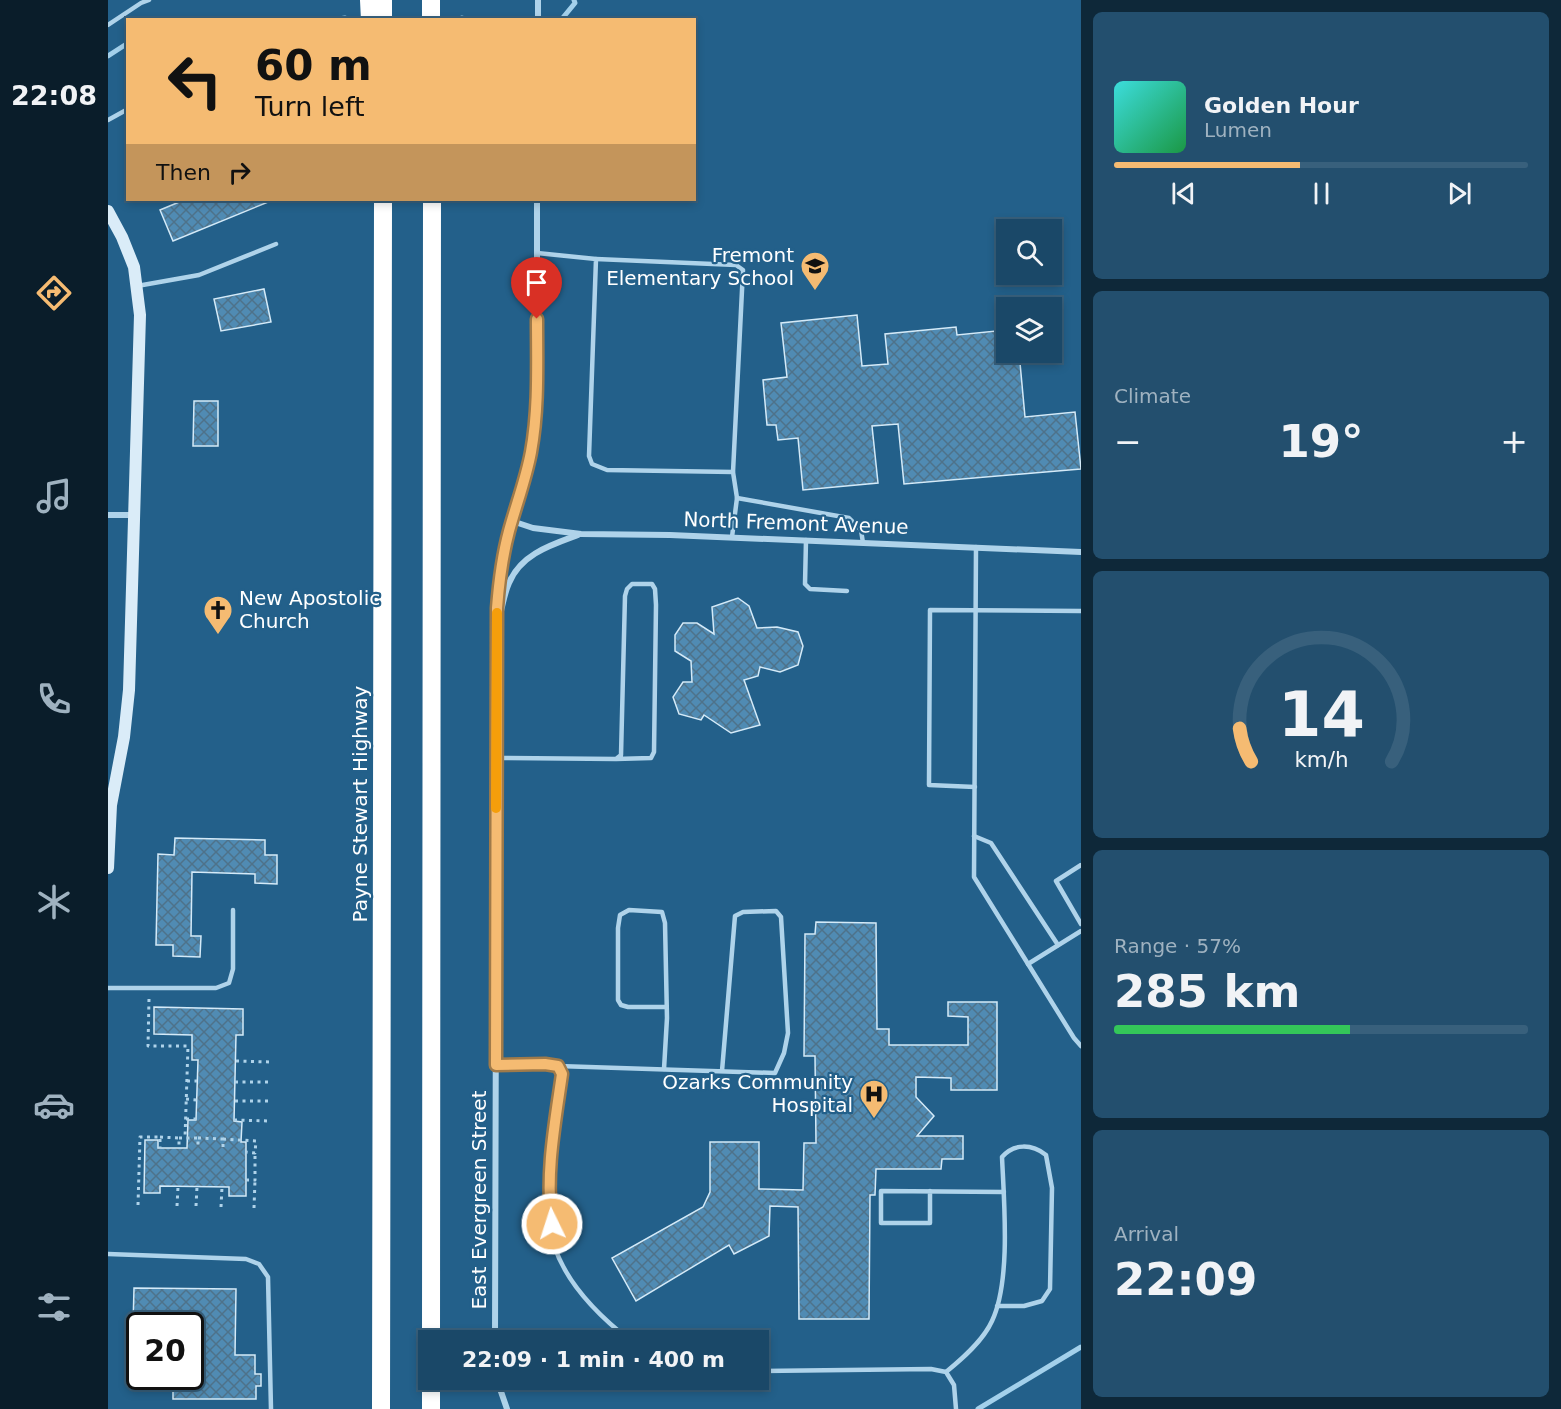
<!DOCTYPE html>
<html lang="en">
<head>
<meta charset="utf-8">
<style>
	body { margin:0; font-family:"DejaVu Sans",sans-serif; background:#234f6e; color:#f1f3f6; height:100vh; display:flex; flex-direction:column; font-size:22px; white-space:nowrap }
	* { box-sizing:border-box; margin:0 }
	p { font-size:20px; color:#9fb2c0 }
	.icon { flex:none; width:33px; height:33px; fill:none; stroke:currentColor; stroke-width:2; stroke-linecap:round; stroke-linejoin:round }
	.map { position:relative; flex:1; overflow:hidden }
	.drawer { display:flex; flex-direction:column; gap:12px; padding:12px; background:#0e2839; width:480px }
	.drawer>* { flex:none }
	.top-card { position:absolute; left:18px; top:18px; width:570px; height:183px; border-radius:0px; box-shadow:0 3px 9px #0003,0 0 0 2px #38607c; background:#f5bb72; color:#111; overflow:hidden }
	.controls { position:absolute; left:888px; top:219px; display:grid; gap:12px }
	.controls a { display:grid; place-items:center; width:66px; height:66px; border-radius:0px; background:#1a4868; box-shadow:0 3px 9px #0003,0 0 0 2px #38607c; font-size:30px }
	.speed { position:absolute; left:18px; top:1312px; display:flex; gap:12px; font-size:30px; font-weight:700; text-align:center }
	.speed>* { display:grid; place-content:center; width:78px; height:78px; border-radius:50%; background:#1a4868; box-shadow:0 3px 9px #0003,0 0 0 2px #38607c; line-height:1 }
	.speed .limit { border:3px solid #111; border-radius:9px; background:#fff; color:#111 }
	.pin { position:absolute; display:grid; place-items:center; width:51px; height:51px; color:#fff; margin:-62px -26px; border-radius:50% 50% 50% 0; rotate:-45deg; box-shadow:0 0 6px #0007 }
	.pin .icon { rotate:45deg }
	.me { position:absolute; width:66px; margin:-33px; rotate:356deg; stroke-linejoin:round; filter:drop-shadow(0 0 4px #0008) }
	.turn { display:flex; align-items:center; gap:21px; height:126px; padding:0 30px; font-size:27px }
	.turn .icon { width:78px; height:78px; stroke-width:2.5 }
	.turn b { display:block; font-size:42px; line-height:51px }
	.then { display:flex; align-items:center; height:57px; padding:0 30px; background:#0003; gap:12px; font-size:22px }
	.big { font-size:45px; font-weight:700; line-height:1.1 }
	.drawer .widget { flex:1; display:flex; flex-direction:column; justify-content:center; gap:9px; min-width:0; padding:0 21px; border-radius:9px; background:#234f6e }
	.drawer .dial { align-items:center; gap:0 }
	.dial svg { height:156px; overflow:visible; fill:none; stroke:#38607c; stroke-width:7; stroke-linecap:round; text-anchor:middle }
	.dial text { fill:#f1f3f6; stroke:none }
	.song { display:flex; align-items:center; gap:18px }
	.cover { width:72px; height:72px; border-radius:9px; background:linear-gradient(135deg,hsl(180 70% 55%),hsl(140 70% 35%)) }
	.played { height:6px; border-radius:3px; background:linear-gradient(90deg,#f5bb72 45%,#38607c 45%) }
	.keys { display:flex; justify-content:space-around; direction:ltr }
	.heat { display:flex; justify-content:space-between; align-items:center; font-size:33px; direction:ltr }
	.charge { height:9px; border-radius:4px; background:linear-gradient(90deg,#34c759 57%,#38607c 0) }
	.trip { position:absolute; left:310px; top:1330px; width:351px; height:60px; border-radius:0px; background:#1a4868; box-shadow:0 3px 9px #0003,0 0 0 2px #38607c; font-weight:700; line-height:60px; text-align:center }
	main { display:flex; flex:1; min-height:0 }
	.menu { display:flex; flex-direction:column; width:108px; justify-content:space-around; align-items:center; background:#0a1d2a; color:#9fb2c0 }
	.menu .icon { width:42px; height:42px }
	.menu .selected { color:#f5bb72 }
	.menu b { font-size:27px; color:#f1f3f6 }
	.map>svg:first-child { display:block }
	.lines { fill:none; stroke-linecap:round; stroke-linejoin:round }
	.stream { stroke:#a3d0eb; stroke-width:5 }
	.building { fill:url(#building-cross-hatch); stroke:#d4eaf8; stroke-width:1.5 }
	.path { stroke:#afd3ea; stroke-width:3; stroke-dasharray:3 4.5; stroke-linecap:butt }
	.service { stroke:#afd3ea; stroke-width:4.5 }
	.minor { stroke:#afd3ea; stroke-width:6 }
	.secondary { stroke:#daecf8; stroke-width:12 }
	.motorway { stroke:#fff; stroke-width:18 }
	.route-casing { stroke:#9f7a4a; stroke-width:15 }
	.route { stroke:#f5bb72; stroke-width:10 }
	.slow { stroke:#f59e0b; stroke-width:10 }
	.labels { text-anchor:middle; stroke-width:4.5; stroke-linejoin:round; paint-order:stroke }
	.poi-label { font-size:20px; fill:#fff; stroke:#23608a; text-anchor:end }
	.street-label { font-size:20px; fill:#fff; stroke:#23608a }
</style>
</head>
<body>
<main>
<nav class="menu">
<b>22:08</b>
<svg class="icon selected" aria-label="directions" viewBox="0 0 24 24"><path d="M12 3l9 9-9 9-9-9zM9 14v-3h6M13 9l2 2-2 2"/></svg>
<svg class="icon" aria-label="music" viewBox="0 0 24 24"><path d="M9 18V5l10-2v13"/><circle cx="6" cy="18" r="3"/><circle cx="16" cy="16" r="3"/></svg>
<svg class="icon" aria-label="phone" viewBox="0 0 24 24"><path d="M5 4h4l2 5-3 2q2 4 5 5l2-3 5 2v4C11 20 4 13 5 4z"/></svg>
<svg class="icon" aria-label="climate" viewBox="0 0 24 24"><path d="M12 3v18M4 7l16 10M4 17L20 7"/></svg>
<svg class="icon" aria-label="car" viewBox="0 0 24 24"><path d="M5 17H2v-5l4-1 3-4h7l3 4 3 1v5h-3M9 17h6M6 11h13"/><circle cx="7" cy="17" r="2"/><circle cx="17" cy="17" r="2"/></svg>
<svg class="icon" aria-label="filters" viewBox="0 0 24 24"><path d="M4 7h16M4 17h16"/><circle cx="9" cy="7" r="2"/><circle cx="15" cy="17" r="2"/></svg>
</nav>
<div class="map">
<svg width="973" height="1409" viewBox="0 0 973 1409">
	<defs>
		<pattern id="building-cross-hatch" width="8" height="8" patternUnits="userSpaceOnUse" patternTransform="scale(1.5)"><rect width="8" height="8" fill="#508bb3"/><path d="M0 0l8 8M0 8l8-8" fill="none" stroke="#4e728a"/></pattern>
	</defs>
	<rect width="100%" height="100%" fill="#23608a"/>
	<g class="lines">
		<g class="stream">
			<polyline points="354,18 358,20"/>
			<polyline points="225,20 237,18"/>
			<polyline points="453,20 467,3 466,0"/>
			<polyline points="0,56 20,43"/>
			<polyline points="870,1409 973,1347"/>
		</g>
	</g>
	<g class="building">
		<polygon points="76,200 165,200 65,241 52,210"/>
		<polygon points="156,289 163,322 113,331 106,299"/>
		<polygon points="749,315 754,366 780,364 777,334 848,327 849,335 898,330 898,352 911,352 917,417 967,412 973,469 796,484 790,424 764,426 770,483 695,490 690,438 670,440 668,425 659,425 655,380 679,377 673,323"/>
		<polygon points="86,401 110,401 110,446 85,446"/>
		<polygon points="630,598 641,606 649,628 669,627 690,632 695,646 690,665 672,672 652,667 650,676 636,680 652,725 623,733 596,715 593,720 571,714 565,697 575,682 584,682 583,661 567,651 567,635 575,623 589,623 606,634 604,607"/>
		<polygon points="67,838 157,840 157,855 169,855 169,884 147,883 147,874 84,872 83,936 93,936 92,957 65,956 65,945 48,945 50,854 66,855"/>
		<polygon points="708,922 768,923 769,1029 781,1029 781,1045 860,1045 860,1017 840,1016 840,1002 889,1002 889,1090 843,1090 843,1078 808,1077 808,1097 826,1116 809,1136 855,1136 855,1159 834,1159 833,1169 768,1169 767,1195 762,1195 761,1319 691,1319 690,1207 662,1206 661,1236 626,1254 621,1245 528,1301 504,1258 595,1207 602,1192 602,1142 651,1142 651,1189 695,1190 696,1143 708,1143 707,1056 696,1056 697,934 707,934"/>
		<polygon points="46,1007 135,1009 135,1035 128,1035 126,1121 134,1122 133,1142 138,1142 138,1196 121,1196 121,1187 52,1186 52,1193 36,1193 37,1140 50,1140 50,1148 79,1148 80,1120 88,1120 90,1060 84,1060 84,1035 46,1034"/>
		<polygon points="26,1288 128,1289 127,1355 147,1355 147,1374 153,1374 153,1386 148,1386 148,1399 65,1399 65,1377 82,1377 82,1326 25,1326"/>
	</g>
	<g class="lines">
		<g class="path">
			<polyline points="41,999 40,1046 80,1046 77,1138"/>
			<polyline points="128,1061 163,1062"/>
			<polyline points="79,1081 89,1081"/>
			<polyline points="127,1082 163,1082"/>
			<polyline points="78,1099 89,1100"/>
			<polyline points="127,1101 163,1101"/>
			<polyline points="78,1119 88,1119"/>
			<polyline points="126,1120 162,1121"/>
			<polyline points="52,1137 71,1138 71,1148"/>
			<polyline points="71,1138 90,1138 90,1148"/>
			<polyline points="90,1138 115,1139 115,1149"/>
			<polyline points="115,1139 148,1141 147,1153 138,1152"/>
			<polyline points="138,1180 147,1180 147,1153"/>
			<polyline points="30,1205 32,1137 52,1137 52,1148"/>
			<polyline points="69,1206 70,1187"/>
			<polyline points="88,1206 89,1187"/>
			<polyline points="113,1207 114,1187"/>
			<polyline points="146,1208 147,1180"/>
		</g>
		<g class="service">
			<polyline points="0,25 33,3 41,0"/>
			<polyline points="0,120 20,109"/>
			<polyline points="429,253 488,259 481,456 484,464 499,470 625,472 629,498 624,537"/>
			<polyline points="488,259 628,265 635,270 625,472"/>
			<polyline points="29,286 91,275 168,244"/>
			<polyline points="629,498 741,518 753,530 755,543"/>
			<polyline points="698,540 697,584 702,589 739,591"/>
			<polyline points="868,547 866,877 966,1038 973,1046"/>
			<polyline points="388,758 508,759 513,755 517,596 519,589 524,584 544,584 547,589 548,605 546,752 543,758 508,759"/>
			<polyline points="867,787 821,785 822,610 973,611"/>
			<polyline points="866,836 883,843 950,945"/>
			<polyline points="973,865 948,881 973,924"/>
			<polyline points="920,964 973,931"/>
			<polyline points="0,988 108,988 121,983 125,969 125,910"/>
			<path d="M 388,1065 L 437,1064 L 450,1066 L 454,1074 C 447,1124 438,1176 444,1226 C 445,1232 445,1239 446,1245 C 458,1283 492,1317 523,1341"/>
			<polyline points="450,1066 667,1073 676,1053 680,1033 673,917 668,911 635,912 627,916 614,1071"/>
			<polyline points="556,1069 559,1018 557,923 554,912 521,910 512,915 510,928 510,1000 513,1005 520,1007 558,1007"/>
			<polyline points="822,1191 822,1223 773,1223 773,1191 896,1192"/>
			<polyline points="0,1254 138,1259 151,1264 160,1277 163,1409"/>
			<polyline points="651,1371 823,1369 838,1372 846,1385 848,1409"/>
			<path d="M 838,1372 C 854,1359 875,1341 884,1321 C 903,1281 896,1202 894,1157 C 906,1143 924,1144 938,1155 L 944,1188 L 942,1289 L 934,1301 L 916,1306 L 889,1306"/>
		</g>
		<g class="minor">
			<polyline points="430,20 430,0"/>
			<polyline points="0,515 27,515"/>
			<polyline points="404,521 425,528 473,534 562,535 973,552"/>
			<path d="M 391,620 C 394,608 396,594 401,583 C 413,554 443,545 470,535"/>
			<polyline points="387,1341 389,608 394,561 423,454 429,407 429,200"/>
			<polyline points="389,1380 399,1409"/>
		</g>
		<polyline class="secondary" points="0,211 14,237 26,267 32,315 21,690 16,737 3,805 0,868"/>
		<g class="motorway">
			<polyline points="261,0 262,20"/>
			<polyline points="323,0 323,20"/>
			<polyline points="275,20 275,0"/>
			<polyline points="323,1341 324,200"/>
			<polyline points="273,1409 275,200"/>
			<polyline points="323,1409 323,1380"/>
		</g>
	</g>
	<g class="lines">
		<g class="route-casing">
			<path id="route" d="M 429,319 C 429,364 431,408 423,452 C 418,479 408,505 401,531 C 394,557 391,582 389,608 L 388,1065 L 437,1064 L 450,1066 L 454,1074 C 447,1123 437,1174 444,1224"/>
		</g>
		<use href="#route" class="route"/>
		<polyline class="slow" points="388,808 389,613"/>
	</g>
	<defs>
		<g id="school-pin" transform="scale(1.5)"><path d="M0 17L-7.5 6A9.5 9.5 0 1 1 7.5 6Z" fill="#f5bb72" stroke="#23608a"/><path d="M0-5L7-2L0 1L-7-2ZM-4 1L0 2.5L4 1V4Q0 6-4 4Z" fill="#111"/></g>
		<g id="church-pin" transform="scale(1.5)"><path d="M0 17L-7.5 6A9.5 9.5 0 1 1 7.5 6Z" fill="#f5bb72" stroke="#23608a"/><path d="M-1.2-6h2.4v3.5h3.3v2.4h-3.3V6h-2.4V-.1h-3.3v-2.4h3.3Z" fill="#111"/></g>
		<g id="hospital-pin" transform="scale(1.5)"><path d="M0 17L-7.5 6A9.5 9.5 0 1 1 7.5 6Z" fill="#f5bb72" stroke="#23608a"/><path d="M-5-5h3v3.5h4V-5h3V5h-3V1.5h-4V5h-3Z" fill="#111"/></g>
	</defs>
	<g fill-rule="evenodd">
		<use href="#school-pin" x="707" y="266"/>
		<use href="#church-pin" x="110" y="610"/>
		<use href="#hospital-pin" x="766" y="1094"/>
	</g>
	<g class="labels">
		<g class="poi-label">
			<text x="686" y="262">Fremont<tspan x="686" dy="23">Elementary School</tspan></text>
			<text x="131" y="605" text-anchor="start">New Apostolic<tspan x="131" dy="23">Church</tspan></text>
			<text x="745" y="1089">Ozarks Community<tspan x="745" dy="23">Hospital</tspan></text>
		</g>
		<g class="street-label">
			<text transform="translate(688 523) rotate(2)" y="7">North Fremont Avenue</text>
			<text transform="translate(252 804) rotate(-90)" y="7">Payne Stewart Highway</text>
			<text transform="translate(371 1200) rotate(-90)" y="7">East Evergreen Street</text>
		</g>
	</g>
</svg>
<div class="controls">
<a><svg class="icon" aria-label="search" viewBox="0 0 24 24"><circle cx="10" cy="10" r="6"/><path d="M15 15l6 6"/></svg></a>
<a><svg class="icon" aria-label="layers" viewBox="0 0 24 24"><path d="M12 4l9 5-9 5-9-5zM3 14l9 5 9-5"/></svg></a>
</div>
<div class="speed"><div class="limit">20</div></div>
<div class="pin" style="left:429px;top:319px;background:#d93025"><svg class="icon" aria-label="arrive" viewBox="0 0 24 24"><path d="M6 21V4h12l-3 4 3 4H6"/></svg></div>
<svg class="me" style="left:444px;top:1224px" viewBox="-20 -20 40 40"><circle r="17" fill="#f5bb72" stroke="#fff" stroke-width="3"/><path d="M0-11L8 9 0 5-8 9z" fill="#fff"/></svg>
<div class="trip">22:09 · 1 min · 400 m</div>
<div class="top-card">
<div class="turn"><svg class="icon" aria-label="left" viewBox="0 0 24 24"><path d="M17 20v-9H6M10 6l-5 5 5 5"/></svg><div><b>60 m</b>Turn left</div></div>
<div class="then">Then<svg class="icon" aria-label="right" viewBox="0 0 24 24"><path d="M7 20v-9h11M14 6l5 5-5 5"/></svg></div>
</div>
</div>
<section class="drawer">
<div class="widget">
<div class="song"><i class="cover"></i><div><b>Golden Hour</b><p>Lumen</p></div></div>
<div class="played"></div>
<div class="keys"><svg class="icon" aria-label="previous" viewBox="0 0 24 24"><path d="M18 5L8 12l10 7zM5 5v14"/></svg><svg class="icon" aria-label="pause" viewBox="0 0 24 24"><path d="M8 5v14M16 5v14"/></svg><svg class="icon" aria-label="next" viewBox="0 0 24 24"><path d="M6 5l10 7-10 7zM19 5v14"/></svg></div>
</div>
<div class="widget"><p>Climate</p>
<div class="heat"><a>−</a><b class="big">19°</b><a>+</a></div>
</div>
<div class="widget dial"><svg viewBox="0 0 100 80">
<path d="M14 69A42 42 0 1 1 86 69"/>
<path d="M14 69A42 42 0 0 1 8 52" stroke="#f5bb72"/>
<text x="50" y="56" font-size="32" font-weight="700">14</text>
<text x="50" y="72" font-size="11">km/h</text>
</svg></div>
<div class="widget"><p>Range · 57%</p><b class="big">285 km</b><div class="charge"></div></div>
<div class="widget"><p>Arrival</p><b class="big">22:09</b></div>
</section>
</main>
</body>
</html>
